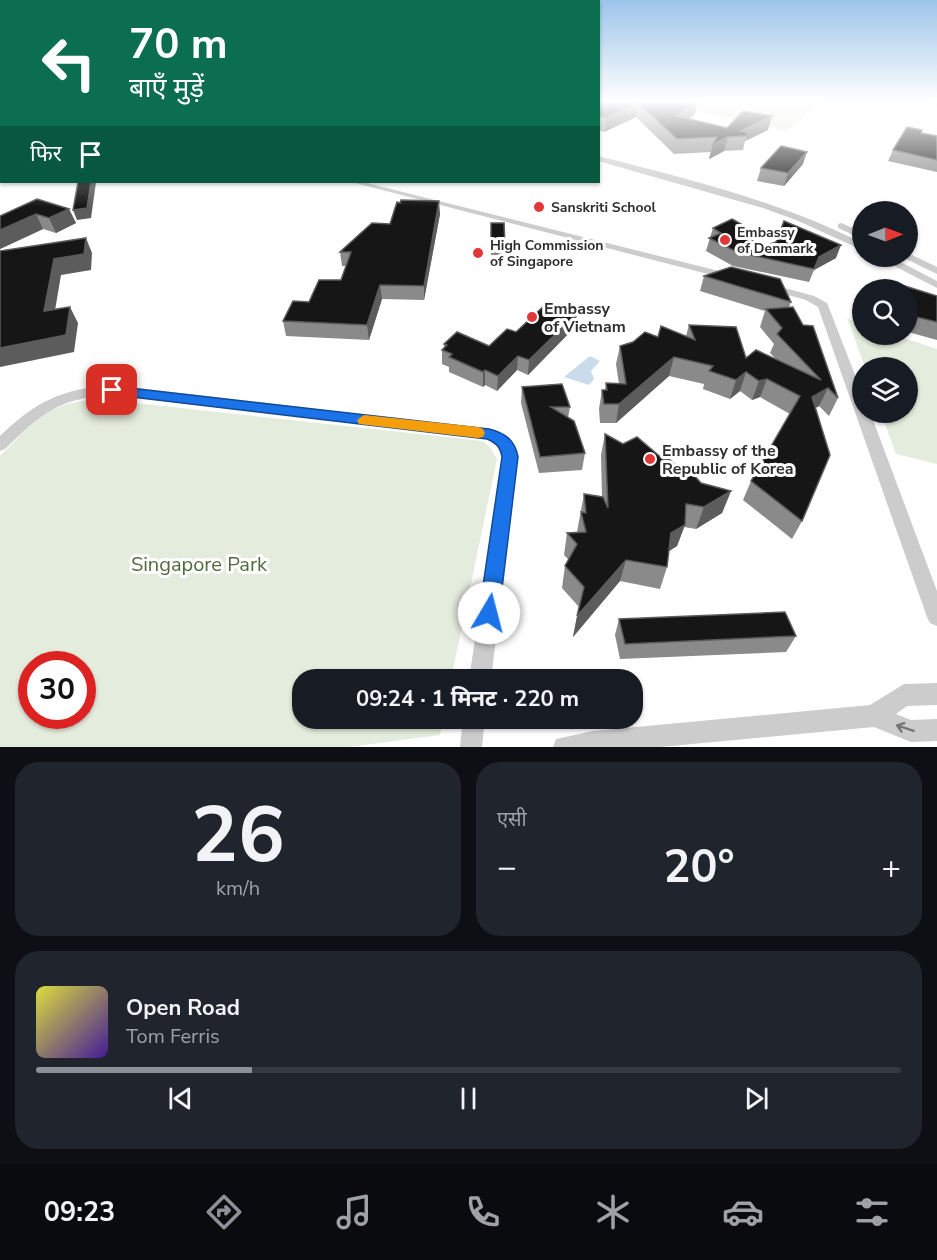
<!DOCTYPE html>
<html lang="hi">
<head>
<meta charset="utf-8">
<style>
	body { margin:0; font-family:"Nunito Sans","Noto Sans Devanagari",sans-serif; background:#20242c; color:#f1f3f6; height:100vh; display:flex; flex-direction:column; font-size:22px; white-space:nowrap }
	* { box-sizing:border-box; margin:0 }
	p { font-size:20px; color:#9ea1a6 }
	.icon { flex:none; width:33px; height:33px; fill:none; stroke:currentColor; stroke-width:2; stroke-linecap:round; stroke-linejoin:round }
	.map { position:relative; height:747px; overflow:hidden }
	.details { display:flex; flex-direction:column; gap:15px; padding:15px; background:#0d0f14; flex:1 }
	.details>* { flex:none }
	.hud { position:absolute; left:0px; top:0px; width:600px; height:183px; box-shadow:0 2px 4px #0004; background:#0b6e4f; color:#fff; overflow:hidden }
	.needle { width:39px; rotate:89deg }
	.tools { position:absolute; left:852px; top:201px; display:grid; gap:12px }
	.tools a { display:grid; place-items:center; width:66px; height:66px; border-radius:50%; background:#171b24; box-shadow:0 2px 4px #0004; font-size:30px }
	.speed { position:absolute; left:18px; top:651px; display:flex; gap:12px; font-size:30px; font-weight:700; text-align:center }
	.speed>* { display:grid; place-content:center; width:78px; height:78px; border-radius:50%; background:#171b24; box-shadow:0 2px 4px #0004; line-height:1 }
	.speed .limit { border:9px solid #d22; background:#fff; color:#111 }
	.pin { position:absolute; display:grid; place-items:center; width:51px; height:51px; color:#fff; margin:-26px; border-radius:12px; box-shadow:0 3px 9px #0006 }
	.me { position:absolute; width:66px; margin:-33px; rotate:8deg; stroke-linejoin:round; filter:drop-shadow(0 0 4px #0008) }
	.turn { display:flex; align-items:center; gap:21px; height:126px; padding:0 30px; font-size:27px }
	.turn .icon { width:78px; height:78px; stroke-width:2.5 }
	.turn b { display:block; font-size:42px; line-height:51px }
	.then { display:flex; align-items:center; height:57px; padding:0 30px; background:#0003; gap:12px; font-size:22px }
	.big { font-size:45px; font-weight:700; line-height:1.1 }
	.details .tile { flex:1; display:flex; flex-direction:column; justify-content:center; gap:9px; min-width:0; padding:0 21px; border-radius:24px; background:#20242c }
	.details .dial { align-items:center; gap:0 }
	.dial b { font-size:78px; line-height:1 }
	.song { display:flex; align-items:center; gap:18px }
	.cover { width:72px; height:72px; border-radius:9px; background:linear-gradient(135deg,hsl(60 70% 55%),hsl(260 70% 35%)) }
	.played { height:6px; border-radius:3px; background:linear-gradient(90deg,#8c9099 25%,#363941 25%) }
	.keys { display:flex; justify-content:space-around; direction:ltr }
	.heat { display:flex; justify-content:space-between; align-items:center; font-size:33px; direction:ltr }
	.details .tiles { flex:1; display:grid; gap:15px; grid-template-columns:1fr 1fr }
	.tile:last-child { grid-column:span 2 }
	.trip { position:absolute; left:292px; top:669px; width:351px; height:60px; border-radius:24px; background:#171b24; box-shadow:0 2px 4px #0004; font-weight:700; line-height:60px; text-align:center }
	.dock { display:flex; height:96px; justify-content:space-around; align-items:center; background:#090b0e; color:#9ea1a6 }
	.dock .icon { width:42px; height:42px }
	.dock .on { color:#8c9099 }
	.dock b { font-size:27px; color:#f1f3f6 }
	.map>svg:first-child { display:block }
	.green { fill:#e4ecdd; fill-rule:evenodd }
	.water { fill:#cadceb }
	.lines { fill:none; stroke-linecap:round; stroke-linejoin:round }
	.minor { fill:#ccc; fill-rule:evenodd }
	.tertiary { fill:#ccc; fill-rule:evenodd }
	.wall { fill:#8a8a8a }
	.shaded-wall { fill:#5c5c5c }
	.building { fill:#161616; stroke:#5c5c5c; stroke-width:1.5 }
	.oneway { stroke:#767676 }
	.route { fill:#1a73e8; stroke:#114b97; stroke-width:1.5 }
	.slow { fill:#f59e0b }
	.poi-dot { fill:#e03739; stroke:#fff; stroke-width:2 }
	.labels { text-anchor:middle; stroke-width:6; stroke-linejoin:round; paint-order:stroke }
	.far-poi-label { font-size:14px; font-weight:bold; fill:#2f2f2f; stroke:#fff; text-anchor:start }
	.poi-label { font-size:16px; font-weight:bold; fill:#2f2f2f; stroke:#fff; text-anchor:start }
	.near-park-label { font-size:20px; fill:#4f693d; stroke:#fff }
</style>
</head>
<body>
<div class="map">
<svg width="937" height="747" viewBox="0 0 937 747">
	<rect width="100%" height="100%" fill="#fff"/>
	<g class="green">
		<polygon points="672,102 821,102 787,131 667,105"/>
		<polygon points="847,318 862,324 862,334 895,335 937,349 937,464 896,454 881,413 908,412 908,368 865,367"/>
		<path d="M 99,399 L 483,441 L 489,446 L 497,459 L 451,679 L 303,680 L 303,718 L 443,719 L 440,735 L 349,747 L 0,747 L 0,456 C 36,420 46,403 99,399 ZM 32,664 L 82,664 L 82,716 L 32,716 Z"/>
	</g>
	<polygon class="water" points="590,356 600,361 591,371 594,379 589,385 564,377"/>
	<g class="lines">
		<g class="minor">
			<path d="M 598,156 C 689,179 779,201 862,243 L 862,250 L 796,220 L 763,208 L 598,161 Z"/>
			<polygon points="351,182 363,182 735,275 737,277 731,280"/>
			<polygon points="841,223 862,232 862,239 838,228 838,224"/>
			<polygon points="908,253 937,267 937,274 900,256 908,256"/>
			<polygon points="875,256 889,256 937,281 937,288"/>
			<polygon points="770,284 814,296 827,303 862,393 862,412 870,412 937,591 937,626 930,623 927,617 818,307 806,300 766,289 764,287"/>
			<path d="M 112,385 L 489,429 C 504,433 514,441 518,457 L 491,680 L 469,680 L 502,457 C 500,447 495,443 487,439 L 112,395 C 59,398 42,413 5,449 L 0,451 L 0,436 C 36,401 62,389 112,385 Z"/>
			<polygon points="937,683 937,705 907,706 896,714 911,720 937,719 937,741 911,742 874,727 661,747 553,747 556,739 593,731 870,705 904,684"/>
			<polygon points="463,718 485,718 482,747 460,747"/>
		</g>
		<polygon class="tertiary" points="929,102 937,102 937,106 930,104"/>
	</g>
	<g class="wall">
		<polygon points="598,102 697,102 695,114 689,119 727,128 768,130 745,141 743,150 724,151 709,159 711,152 674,154 636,117 604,132 598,130"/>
		<polygon points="921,133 937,136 937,172 888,161 893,150"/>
		<polygon points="803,164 784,186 757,181 761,168"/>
		<polygon points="69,209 76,223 56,233 43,229 0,249 0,216"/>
		<polygon points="440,214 424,300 382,299 369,340 286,336 283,321 309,302 341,280 346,266 342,266 340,252 390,224"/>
		<polygon points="491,223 505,246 504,255 491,255"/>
		<polygon points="713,228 748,237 764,246 836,258 814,270 809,282 733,266 706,251"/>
		<polygon points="704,276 791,302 789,307 838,398 829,416 819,406 815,408 802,521 792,539 743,500 751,481 790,414 760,397 752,400 740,391 730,399 703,389 704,384 669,376 616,423 600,423 599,409 602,390 605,390 606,383 619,384 616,364 620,346 686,336 689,325 746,358 776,359 770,353 774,344 760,327 765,311 700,291"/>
		<polygon points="905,286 937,296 937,340 908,332 908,290 903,290"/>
		<polygon points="575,327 528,375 517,370 497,391 485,385 483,387 449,372 449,367 442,364 442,350 444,348 444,344 489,346 516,332"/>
		<polygon points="522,387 570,407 568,418 585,453 582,470 539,473 521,403"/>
		<polygon points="605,434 623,444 664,460 688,476 701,483 731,491 722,513 696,529 684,527 677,546 669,551 667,567 660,589 620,581 573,637 579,607 562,588 565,566 569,560 564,555 567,533 577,532 584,494 602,497 601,455"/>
		<polygon points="619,619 796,636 786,652 620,659 615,635"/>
	</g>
	<g class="shaded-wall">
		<polygon points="695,102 697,102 695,114 674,130 677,116"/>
		<polygon points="638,103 636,117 604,132 606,118"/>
		<polygon points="772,116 768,130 745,141 747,136 741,131"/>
		<polygon points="728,137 724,151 709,159 713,144"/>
		<polygon points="807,152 803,164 784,186 788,173"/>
		<polygon points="91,182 96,182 91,218 77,220 73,210"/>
		<polygon points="439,201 440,214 424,300 424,286"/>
		<polygon points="69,209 76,223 56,233 49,218"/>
		<polygon points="36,214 43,229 0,249 0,230"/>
		<polygon points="86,238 92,253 91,270 61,275 52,328 44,311 54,259"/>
		<polygon points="841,245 836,258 814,270 819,257"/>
		<polygon points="380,285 382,299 369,340 367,325"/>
		<polygon points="70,307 78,323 74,352 0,367 0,348"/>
		<polygon points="577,313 575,327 528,375 529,360"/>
		<polygon points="518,356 517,370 497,391 498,376"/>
		<polygon points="674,357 669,376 616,423 619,404"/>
		<polygon points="485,370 485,385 483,387 483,372"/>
		<polygon points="746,372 740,391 730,399 736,380"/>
		<polygon points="767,379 760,397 752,400 759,381"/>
		<polygon points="828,388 819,406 803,415 812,397"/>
		<polygon points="731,491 722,513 696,529 704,507"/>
		<polygon points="685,525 677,546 663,555 671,533"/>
		<polygon points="626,560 620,581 573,637 577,616"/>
	</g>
	<g class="building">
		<polygon points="598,102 695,102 677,116 727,128 743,111 772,116 741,131 747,132 747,136 728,137 713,144 717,137 677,139 638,103 606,118 598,116"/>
		<polygon points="907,127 922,130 921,133 937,136 937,160 893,150"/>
		<polygon points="781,146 807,152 788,173 761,168"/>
		<polygon points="78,182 91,182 87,208 73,210"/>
		<polygon points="37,199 69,209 49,218 36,214 0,230 0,216"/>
		<polygon points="401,200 439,201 424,286 380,285 367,325 283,321 293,301 309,302 319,280 341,280 351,252 340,252 372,223 390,224 397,202 400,203"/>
		<polygon points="732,219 750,229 747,236 764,246 776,242 784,221 841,245 819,257 814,269 737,252 709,238 721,233 713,228"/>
		<polygon points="491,223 504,223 505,246 491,245"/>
		<polygon points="86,238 84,254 54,259 44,311 70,307 66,335 0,348 0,251"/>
		<polygon points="731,267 780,279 791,302 704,276"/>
		<polygon points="905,286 937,296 937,322 908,315 908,290 905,290"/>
		<polygon points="548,302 577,313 529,360 518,356 498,376 485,370 483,372 449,357 452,354 442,350 447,345 444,344 457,332 489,346 507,329 516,332"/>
		<polygon points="793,307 803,325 813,326 838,398 828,388 812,397 830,455 802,521 751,481 800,396 767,379 759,381 746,372 736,380 709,371 713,366 674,357 619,404 604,404 602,390 607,390 606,383 626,384 620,346 633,342 645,332 658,337 661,326 695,340 689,325 736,327 746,358 756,350 821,380 777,334 782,328 766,309"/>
		<polygon points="562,384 570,407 551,407 574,421 585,453 540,457 522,387"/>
		<polygon points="605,434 623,444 637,437 664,460 669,459 688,476 692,473 701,483 731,491 704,507 686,504 685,525 671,533 667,567 626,560 577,616 584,587 565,566 577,544 567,533 586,532 581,512 586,513 584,494 603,497 608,508"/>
		<polygon points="785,612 796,636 625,644 619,619"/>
	</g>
	<defs><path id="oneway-shaft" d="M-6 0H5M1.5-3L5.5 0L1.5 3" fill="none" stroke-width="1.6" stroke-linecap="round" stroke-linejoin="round" transform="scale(1.5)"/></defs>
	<use class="oneway" href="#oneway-shaft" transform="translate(905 728) rotate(-162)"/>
	<linearGradient id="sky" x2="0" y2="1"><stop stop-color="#9cc4e9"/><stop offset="0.49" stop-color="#fff"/><stop offset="1" stop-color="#fff" stop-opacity="0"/></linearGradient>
	<rect width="937" height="207" fill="url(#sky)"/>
	<path class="route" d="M 112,386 L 489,429 C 505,433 515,440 518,457 L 499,613 L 496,619 L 489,622 L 482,619 L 479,613 L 502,457 C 500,446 496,443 487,439 L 107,394 L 105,390 L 107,387 Z"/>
	<polygon class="slow" points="364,415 478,427 483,429 485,433 483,437 478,438 359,424 357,420"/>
	<g class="poi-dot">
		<circle cx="539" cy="207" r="6"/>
		<circle cx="725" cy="240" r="6"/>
		<circle cx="478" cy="253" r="6"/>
		<circle cx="532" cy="317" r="6"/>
		<circle cx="650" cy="459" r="6"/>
	</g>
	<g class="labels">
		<g class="far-poi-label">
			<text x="551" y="212">Sanskriti School</text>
			<text x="737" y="237">Embassy<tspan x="737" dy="16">of Denmark</tspan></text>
			<text x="490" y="250">High Commission<tspan x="490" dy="16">of Singapore</tspan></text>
		</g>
		<g class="poi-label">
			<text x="544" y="314">Embassy<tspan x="544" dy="18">of Vietnam</tspan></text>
			<text x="662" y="456">Embassy of the<tspan x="662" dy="18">Republic of Korea</tspan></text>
		</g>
		<g class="near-park-label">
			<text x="199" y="571">Singapore Park</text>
		</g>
	</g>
</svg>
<div class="tools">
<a><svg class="needle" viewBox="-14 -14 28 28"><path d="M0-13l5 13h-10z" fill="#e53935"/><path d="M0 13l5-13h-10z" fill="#9ea1a6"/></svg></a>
<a><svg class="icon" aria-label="search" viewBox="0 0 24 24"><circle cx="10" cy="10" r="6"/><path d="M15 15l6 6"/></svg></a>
<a><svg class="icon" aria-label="layers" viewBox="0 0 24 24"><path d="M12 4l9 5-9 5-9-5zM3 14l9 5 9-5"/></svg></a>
</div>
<div class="speed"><div class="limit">30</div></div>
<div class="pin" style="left:112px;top:390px;background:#d93025"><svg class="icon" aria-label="arrive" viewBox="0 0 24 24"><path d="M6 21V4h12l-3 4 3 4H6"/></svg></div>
<svg class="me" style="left:489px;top:613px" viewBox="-20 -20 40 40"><circle r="19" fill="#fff"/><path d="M0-13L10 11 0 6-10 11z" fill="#1a73e8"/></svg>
<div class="trip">09:24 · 1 मिनट · 220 m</div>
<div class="hud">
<div class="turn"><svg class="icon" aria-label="left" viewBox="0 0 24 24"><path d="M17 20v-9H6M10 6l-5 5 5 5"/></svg><div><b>70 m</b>बाएँ मुड़ें</div></div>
<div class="then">फिर<svg class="icon" aria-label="arrive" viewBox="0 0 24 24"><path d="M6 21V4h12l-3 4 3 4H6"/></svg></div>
</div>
</div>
<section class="details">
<div class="tiles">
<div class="tile dial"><b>26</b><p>km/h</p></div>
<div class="tile"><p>एसी</p>
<div class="heat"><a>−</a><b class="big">20°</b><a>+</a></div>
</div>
<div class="tile">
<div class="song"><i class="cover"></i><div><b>Open Road</b><p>Tom Ferris</p></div></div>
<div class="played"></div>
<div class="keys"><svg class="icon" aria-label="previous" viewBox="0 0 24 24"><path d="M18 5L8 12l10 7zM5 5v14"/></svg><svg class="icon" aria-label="pause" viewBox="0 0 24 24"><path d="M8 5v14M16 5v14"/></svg><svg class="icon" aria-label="next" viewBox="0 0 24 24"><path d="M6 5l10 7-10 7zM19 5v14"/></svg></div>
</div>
</div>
</section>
<nav class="dock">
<b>09:23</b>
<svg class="icon on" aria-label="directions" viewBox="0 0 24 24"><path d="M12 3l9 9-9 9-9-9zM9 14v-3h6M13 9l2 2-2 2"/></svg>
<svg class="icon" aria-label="music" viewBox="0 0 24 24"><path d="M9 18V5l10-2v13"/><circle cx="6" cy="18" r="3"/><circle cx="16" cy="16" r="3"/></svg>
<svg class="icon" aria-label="phone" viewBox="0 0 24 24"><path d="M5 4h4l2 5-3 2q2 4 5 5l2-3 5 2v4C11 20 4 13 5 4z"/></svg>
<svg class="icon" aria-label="climate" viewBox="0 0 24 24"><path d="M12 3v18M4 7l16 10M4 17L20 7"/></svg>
<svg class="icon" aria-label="car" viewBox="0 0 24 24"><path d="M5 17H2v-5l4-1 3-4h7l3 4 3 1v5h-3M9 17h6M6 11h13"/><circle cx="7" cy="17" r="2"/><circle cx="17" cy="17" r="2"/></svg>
<svg class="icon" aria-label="filters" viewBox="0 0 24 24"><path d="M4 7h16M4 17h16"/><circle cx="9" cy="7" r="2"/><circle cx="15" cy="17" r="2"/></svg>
</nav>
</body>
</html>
